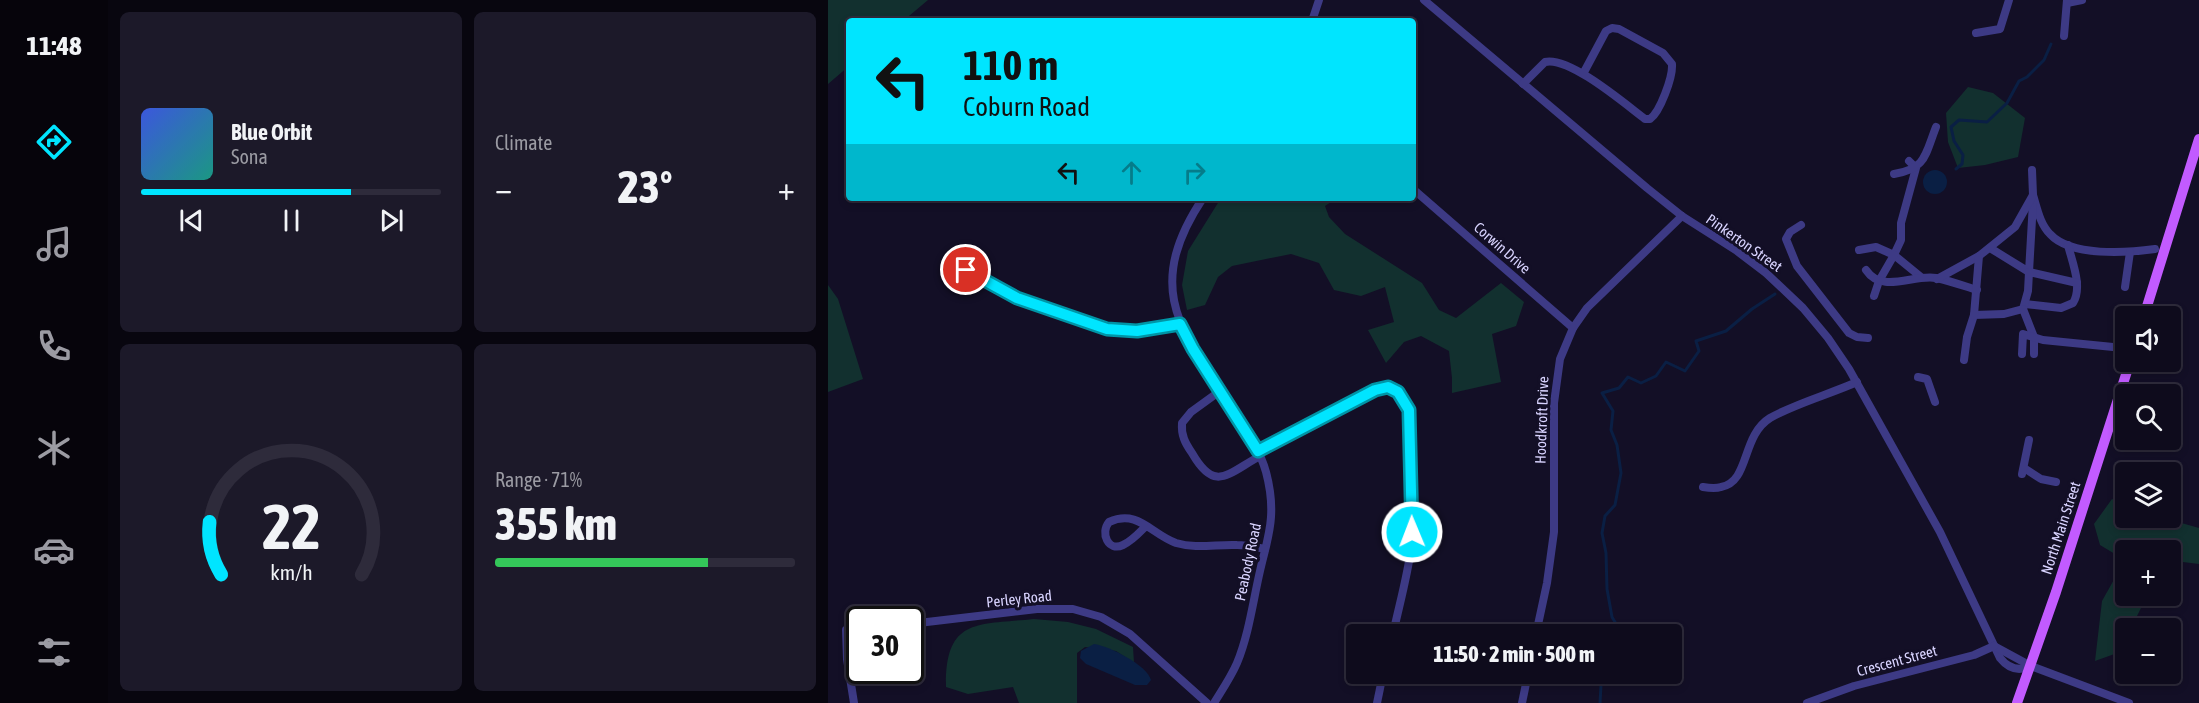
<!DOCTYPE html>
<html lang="en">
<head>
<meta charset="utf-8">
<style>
	body { margin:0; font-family:"Asap Condensed",sans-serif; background:#1c1929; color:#f1f3f6; height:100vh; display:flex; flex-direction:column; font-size:22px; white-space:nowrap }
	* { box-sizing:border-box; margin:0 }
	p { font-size:20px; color:#9b9ba3 }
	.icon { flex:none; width:33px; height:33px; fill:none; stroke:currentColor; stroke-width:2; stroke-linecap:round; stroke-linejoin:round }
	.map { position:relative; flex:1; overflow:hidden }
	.details { display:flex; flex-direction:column; gap:12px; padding:12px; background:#08060f; width:720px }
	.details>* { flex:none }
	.guide { position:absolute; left:18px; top:18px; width:570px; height:183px; border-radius:6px; box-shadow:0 3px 9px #0003,0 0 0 2px #2e2b3b; background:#00e5ff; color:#111; overflow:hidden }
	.tools { position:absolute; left:1287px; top:306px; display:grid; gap:12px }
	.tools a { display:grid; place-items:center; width:66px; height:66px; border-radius:6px; background:#0e0b1c; box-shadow:0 3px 9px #0003,0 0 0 2px #2e2b3b; font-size:30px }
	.speed { position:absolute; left:18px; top:606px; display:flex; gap:12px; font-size:30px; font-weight:700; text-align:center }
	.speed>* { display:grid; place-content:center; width:78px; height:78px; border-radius:50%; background:#0e0b1c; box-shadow:0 3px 9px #0003,0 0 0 2px #2e2b3b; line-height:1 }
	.speed .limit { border:3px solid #111; border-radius:9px; background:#fff; color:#111 }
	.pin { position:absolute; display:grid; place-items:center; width:51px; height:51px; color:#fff; margin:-26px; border:3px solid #fff; border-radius:50%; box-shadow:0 2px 6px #0007 }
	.me { position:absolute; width:66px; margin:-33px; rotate:359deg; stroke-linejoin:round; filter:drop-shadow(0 0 4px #0008) }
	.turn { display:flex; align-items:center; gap:21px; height:126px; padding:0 18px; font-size:27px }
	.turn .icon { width:78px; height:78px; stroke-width:2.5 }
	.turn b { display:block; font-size:42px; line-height:51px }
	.lanes { display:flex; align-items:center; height:57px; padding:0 18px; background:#0003; justify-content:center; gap:30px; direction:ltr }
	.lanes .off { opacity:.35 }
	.big { font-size:45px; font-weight:800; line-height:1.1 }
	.details .widget { flex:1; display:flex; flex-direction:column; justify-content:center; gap:9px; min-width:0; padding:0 21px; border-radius:9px; background:#1c1929 }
	.details .dial { align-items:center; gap:0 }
	.dial svg { height:156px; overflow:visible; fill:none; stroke:#2e2b3b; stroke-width:7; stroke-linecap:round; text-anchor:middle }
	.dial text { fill:#f1f3f6; stroke:none }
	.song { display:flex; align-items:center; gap:18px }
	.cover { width:72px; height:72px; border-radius:9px; background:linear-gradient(135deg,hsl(230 70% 55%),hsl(170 70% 35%)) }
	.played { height:6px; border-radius:3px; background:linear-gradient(90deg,#00e5ff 70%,#2e2b3b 70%) }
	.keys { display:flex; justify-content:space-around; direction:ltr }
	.heat { display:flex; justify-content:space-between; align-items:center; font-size:33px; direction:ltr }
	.charge { height:9px; border-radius:4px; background:linear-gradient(90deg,#34c759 71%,#2e2b3b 0) }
	.details .tiles { flex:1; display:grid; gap:12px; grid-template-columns:repeat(2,1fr) }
	.trip { position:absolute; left:518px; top:624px; width:336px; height:60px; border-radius:6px; background:#0e0b1c; box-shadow:0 3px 9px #0003,0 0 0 2px #2e2b3b; font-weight:800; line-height:60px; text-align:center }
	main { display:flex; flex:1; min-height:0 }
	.tab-bar { display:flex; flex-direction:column; width:108px; justify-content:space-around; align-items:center; background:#06040b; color:#9b9ba3 }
	.tab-bar .icon { width:42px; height:42px }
	.tab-bar .current { color:#00e5ff }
	.tab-bar b { font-size:27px; color:#f1f3f6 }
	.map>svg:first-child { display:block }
	.green { fill:#12302f }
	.water { fill:#0a1f44 }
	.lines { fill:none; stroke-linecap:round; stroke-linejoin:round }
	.stream { stroke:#0a1f44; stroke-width:3 }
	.minor { stroke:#3d3a85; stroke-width:8 }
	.major { stroke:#c25bff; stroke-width:10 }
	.route-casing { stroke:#0095a6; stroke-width:15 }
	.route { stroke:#00e5ff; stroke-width:10 }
	.labels { text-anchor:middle; stroke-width:6; stroke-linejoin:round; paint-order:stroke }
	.street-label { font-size:15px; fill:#d9d4ff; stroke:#130f26 }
</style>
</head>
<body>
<main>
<nav class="tab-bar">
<b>11:48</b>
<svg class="icon current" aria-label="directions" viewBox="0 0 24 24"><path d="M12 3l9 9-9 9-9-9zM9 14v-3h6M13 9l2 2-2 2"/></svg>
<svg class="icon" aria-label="music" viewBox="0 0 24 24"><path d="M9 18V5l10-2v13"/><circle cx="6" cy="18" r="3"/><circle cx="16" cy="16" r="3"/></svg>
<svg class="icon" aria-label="phone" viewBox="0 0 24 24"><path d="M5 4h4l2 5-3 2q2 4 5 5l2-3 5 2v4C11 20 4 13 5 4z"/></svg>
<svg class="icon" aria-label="climate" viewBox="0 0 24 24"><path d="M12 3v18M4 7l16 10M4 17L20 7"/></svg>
<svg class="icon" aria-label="car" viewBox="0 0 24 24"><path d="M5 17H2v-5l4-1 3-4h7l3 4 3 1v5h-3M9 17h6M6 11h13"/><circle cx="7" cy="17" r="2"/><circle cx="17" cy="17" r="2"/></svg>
<svg class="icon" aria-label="filters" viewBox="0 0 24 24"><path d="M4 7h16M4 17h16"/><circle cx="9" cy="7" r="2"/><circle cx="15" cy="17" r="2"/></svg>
</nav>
<section class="details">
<div class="tiles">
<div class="widget">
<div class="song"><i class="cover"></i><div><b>Blue Orbit</b><p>Sona</p></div></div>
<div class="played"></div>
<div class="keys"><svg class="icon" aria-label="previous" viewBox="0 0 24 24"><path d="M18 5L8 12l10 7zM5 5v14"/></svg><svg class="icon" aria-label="pause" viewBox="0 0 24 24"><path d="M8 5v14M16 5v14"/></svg><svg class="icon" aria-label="next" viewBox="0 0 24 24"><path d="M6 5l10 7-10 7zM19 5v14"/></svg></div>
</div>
<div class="widget"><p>Climate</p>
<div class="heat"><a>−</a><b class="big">23°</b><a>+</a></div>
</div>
<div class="widget dial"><svg viewBox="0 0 100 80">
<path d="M14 69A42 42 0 1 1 86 69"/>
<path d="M14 69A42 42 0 0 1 8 42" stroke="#00e5ff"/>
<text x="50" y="56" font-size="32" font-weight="700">22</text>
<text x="50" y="72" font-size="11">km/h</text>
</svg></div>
<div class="widget"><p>Range · 71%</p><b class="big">355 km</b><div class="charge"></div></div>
</div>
</section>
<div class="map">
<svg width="1371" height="703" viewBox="0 0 1371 703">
	<rect width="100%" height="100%" fill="#130f26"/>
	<g class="green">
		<polygon points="0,0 100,0 75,21 21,21 21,66 0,84"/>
		<polygon points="1140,87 1165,93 1197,118 1190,157 1157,165 1130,168 1120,142 1118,113"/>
		<polygon points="393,198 509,198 497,206 501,217 517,234 594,283 611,310 628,318 673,283 696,302 688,326 664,334 673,382 624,393 624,378 621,351 593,336 576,342 558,363 540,330 566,322 557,287 533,296 506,290 491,263 463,254 404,266 390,277 377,305 359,310 354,285 360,251"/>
		<polygon points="0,285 10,299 35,379 0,392"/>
		<polygon points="1284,499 1297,504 1298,518 1336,518 1371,528 1371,564 1355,562 1343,567 1342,550 1298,550 1298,596 1319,596 1303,628 1298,628 1297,641 1292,652 1267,661 1274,601 1297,560 1272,545 1266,524"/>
		<path d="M 206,619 L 240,622 L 268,629 L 305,647 L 306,663 L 288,651 L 257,647 L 249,653 L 249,703 L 191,703 L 185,687 L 140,694 L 118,687 C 117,617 150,625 206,619 Z"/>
	</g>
	<g class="water">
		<circle cx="1107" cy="182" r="12"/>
		<path d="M 266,644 C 281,646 319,665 323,680 L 319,685 L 307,685 L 258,664 L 252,658 L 253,651 Z"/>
	</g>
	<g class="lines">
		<g class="stream">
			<polyline points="1128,169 1134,164 1135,155 1126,141 1123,127 1131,120 1159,122 1179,103 1191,81 1199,77 1216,60 1223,44"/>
			<polyline points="790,634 791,629 784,617 779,589 778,553 774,533 777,516 787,505 793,473 789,445 783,430 785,411 774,393 791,388 800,377 813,383 828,376 838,362 857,371 871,351 868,341 898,331 924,309 947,294"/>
			<polyline points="772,703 773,685 776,674"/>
		</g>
		<g class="minor">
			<path d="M 596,0 L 819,188 L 854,216 L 909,251 L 938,273 L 975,308 L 1000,338 L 1021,369 L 1112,532 L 1172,658 C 1180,668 1190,672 1203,666"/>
			<polyline points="1239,3 1254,0"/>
			<polyline points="484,21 491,0"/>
			<polyline points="1148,33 1172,29 1181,0"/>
			<polyline points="1236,36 1239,0"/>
			<path d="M 695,84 L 717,62 C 741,56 797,104 817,119 L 822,119 C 832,112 845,77 844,64 L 835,53 L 791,29 L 784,28 L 778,31 L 755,74"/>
			<polyline points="1081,161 1088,168 1073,223 1073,240 1066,255 1093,277"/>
			<path d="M 1066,174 C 1098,169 1097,155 1108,127"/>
			<polyline points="585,189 745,328"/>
			<path d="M 1205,195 C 1209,208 1212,224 1222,234 C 1243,257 1299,253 1327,249"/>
			<path d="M 375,198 C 314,290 354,332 406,412 C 418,430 432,450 438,472 C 442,487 444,502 443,517 C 442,535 436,553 432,571 C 425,601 421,634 409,663 C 403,677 394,690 386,703"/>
			<polyline points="973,225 962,232 958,239 969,266 1021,333 1029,337 1040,338"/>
			<polyline points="1162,248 1201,272 1205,202"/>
			<polyline points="1031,250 1048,247 1066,255 1051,281 1046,296"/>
			<polyline points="138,270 189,298 279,329 309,331 352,324"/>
			<path d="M 1038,270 C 1054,294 1085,274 1108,278 C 1122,281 1136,286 1149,290"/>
			<polyline points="1109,279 1151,256"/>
			<polyline points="1297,287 1302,252"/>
			<path d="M 1197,304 L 1233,308 L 1245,303 C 1255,287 1244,262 1240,245"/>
			<polyline points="1195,309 1200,291 1201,272 1249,283"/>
			<polyline points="1146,315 1176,314 1195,309 1206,337 1206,354"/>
			<polyline points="1194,354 1195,334 1215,340 1295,348"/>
			<polyline points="1136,360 1139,337 1146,315 1151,256 1187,227 1205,195 1204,170"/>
			<polyline points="1090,377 1099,379 1107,402"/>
			<path d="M 392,391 L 363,412 L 354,423 C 353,435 357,443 364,453 C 387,493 399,474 432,456"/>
			<path d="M 430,451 L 547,389 C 560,385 572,390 578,402 C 587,420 586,525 583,549 C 579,578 571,606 565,634"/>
			<polyline points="1196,468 1213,479 1228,482"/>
			<polyline points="1194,474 1201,440"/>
			<path d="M 875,487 C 881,488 887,489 893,487 C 922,482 913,436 942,418 C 966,404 1002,394 1029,382"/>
			<path d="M 318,526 C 311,533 304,541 295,545 C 280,552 272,533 281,522 C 310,509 323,534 348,543 C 368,549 389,544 409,545 C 418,545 427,547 437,549"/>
			<polyline points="82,624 209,609 245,609 273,617 302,634 379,703"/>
			<polyline points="708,634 719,583 726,532 726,403 732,359 745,328 759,308 854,216"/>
			<polyline points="1166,646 1203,666 1301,703"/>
			<polyline points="26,703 19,659 18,630 32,629"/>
			<polyline points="549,703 555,674"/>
			<polyline points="694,703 700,674"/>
			<polyline points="979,703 1026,686 1146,655 1166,646"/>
		</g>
		<g class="major">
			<polyline points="1316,316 1371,139"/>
			<polyline points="1189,703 1228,592 1302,362"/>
		</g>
	</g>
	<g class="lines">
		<g class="route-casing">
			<polyline id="route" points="138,270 189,298 279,329 309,331 352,324 365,349 430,451 547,390 560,387 570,392 581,410 584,532"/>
		</g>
		<use href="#route" class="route"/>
	</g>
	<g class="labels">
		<g class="street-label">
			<text transform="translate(916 243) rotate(35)" y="5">Pinkerton Street</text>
			<text transform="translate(674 248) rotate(41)" y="5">Corwin Drive</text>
			<text transform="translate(714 420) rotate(-88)" y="5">Hoodkroft Drive</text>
			<text transform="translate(1233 528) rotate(-72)" y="5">North Main Street</text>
			<text transform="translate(420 562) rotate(-78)" y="5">Peabody Road</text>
			<text transform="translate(191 599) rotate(-6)" y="5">Perley Road</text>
			<text transform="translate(1069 661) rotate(-15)" y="5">Crescent Street</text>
		</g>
	</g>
</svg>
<div class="tools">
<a><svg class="icon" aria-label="sound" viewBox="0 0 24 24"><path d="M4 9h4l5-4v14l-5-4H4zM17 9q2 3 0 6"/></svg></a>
<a><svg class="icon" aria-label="search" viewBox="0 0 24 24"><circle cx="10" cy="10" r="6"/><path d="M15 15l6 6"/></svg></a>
<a><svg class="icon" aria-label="layers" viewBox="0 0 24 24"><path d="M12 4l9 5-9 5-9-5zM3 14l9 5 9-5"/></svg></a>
<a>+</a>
<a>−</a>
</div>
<div class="speed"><div class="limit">30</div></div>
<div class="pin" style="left:138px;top:270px;background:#d93025"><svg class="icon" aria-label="arrive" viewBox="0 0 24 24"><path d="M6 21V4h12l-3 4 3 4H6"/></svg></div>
<svg class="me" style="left:584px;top:532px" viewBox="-20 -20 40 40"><circle r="17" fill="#00e5ff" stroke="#fff" stroke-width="3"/><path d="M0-11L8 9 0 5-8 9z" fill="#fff"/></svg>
<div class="trip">11:50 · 2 min · 500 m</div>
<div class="guide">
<div class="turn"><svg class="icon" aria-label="left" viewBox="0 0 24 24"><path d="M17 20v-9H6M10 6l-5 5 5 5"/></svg><div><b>110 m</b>Coburn Road</div></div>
<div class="lanes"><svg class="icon" aria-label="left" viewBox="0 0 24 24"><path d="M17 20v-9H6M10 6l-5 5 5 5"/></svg><svg class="icon off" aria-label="ahead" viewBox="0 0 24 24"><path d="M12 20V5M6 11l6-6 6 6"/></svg><svg class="icon off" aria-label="right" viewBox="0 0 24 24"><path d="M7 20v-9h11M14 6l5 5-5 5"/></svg></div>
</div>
</div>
</main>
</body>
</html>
